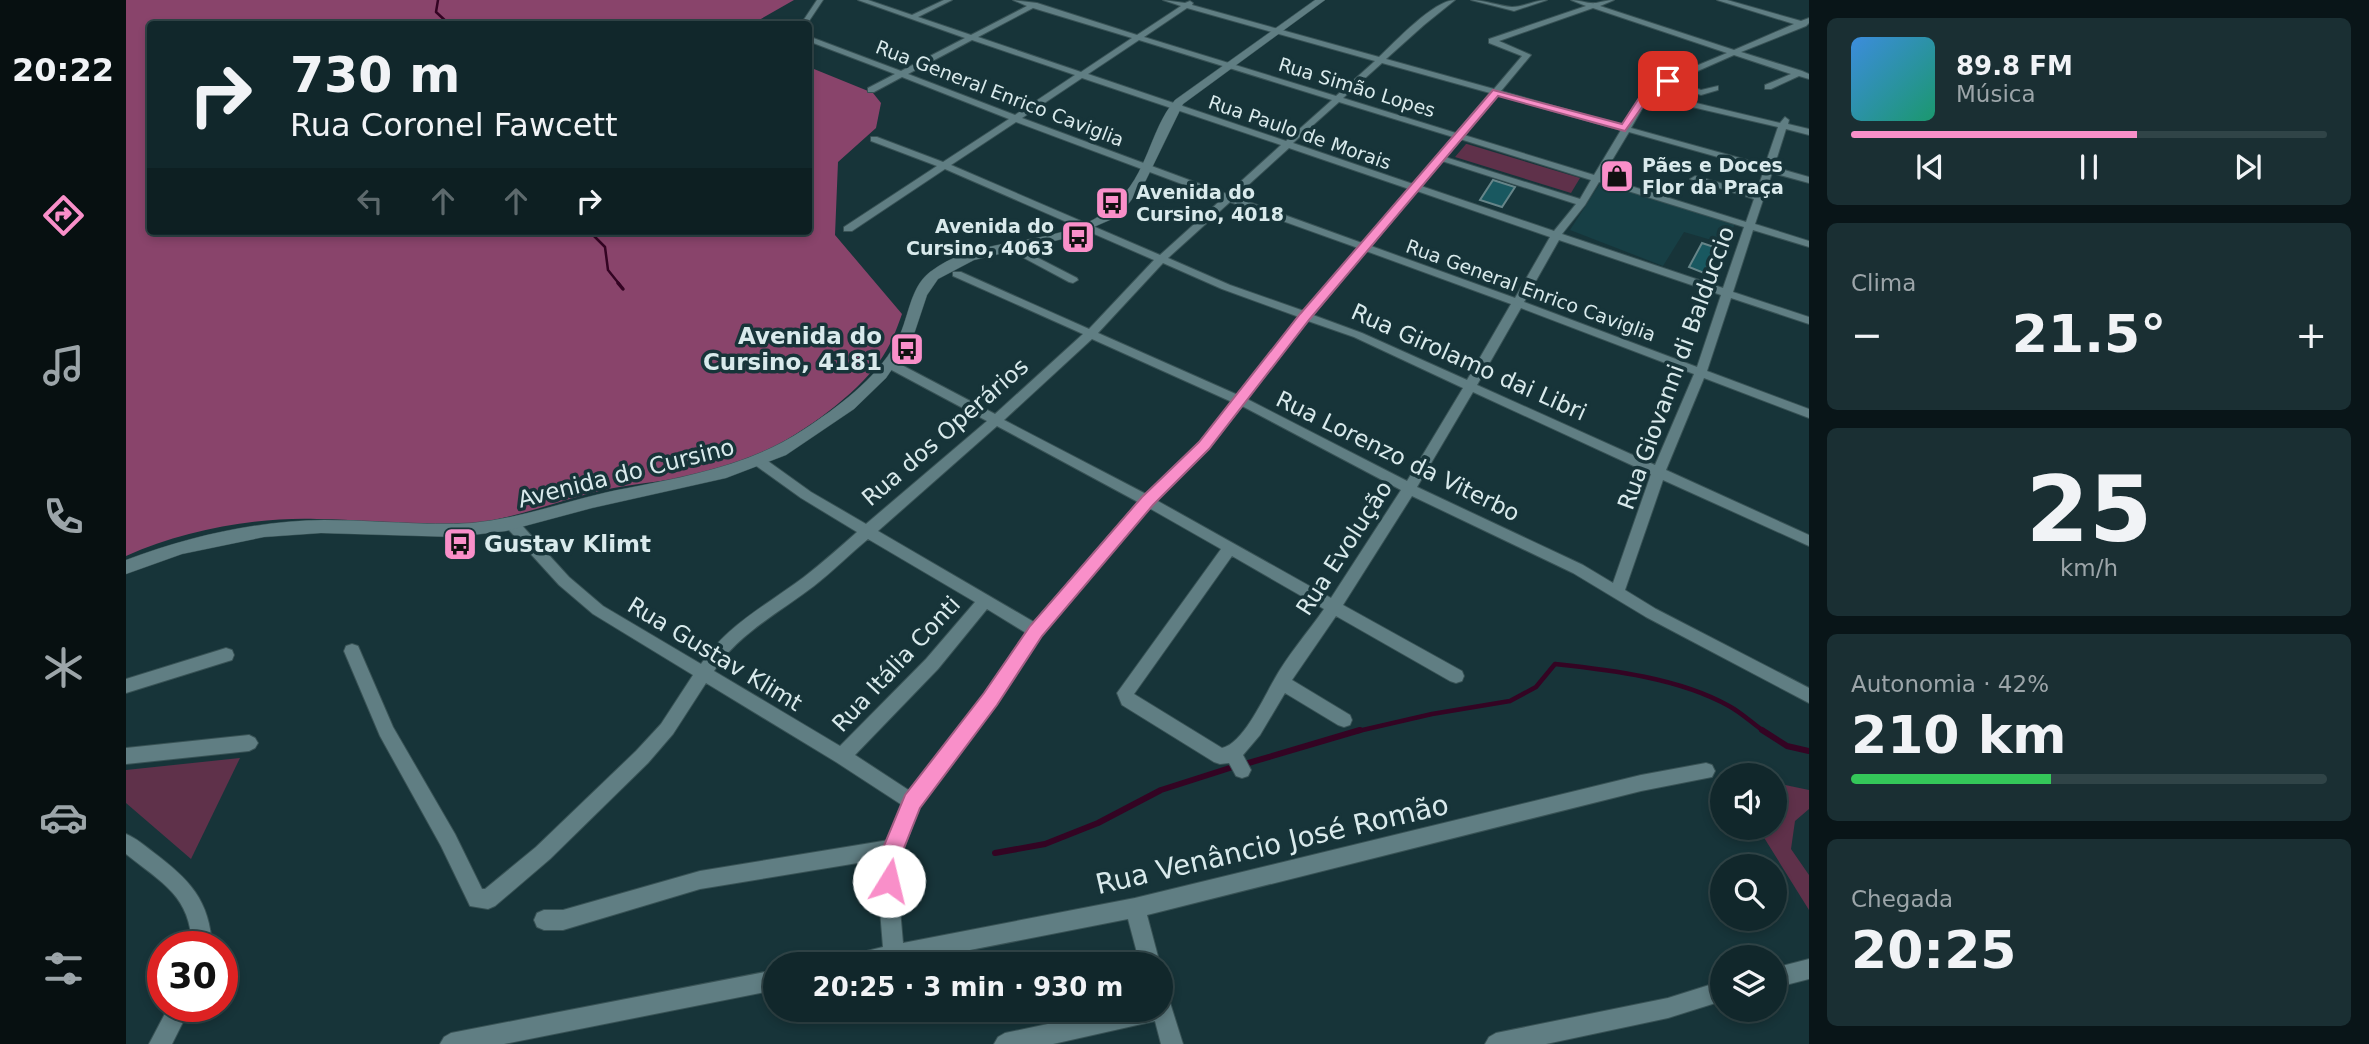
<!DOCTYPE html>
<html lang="pt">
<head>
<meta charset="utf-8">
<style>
	body { margin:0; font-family:"DejaVu Sans",sans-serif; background:#1a2f33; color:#f1f3f6; height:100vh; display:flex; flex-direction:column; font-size:26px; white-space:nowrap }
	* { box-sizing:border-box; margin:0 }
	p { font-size:23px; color:#9ca5a9 }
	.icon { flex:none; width:38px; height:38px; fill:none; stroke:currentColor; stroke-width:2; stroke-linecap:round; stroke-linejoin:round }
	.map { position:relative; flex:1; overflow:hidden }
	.panel { display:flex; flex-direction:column; gap:18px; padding:18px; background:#091518; width:560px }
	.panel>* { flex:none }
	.hud { position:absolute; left:21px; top:21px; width:665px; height:214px; border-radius:7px; box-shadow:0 4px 10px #0003,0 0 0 2px #304447; background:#11272b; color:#f1f3f6; overflow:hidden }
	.tools { position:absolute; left:1584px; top:763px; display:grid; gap:14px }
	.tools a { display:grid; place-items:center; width:77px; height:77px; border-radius:50%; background:#11272b; box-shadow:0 4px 10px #0003,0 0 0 2px #304447; font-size:35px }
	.speed { position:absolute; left:21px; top:931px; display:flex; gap:14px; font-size:35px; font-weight:700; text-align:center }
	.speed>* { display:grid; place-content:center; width:91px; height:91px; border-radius:50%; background:#11272b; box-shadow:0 4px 10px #0003,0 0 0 2px #304447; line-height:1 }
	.speed .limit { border:10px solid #d22; background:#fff; color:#111 }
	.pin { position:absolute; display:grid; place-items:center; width:60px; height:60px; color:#fff; margin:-30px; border-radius:14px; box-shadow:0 4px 10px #0006 }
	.me { position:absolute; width:77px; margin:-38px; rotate:9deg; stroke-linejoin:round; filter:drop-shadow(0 0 5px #0008) }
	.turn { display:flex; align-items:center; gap:24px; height:147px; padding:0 28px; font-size:32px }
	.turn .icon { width:91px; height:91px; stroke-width:2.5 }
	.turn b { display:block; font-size:49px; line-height:60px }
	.lanes { display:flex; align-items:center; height:66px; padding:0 28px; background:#0003; justify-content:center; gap:35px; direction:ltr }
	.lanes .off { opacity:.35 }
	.big { font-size:52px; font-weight:700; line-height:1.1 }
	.panel .tile { flex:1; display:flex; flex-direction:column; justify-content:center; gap:10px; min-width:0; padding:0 24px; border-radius:10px; background:#1a2f33 }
	.panel .dial { align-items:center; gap:0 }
	.dial b { font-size:91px; line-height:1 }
	.song { display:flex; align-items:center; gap:21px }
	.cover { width:84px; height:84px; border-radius:10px; background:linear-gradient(135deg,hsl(210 70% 55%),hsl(160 70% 35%)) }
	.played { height:7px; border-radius:4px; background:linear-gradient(90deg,#f98fc9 60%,#304447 60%) }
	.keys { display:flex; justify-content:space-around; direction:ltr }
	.heat { display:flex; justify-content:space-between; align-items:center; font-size:38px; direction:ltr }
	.charge { height:10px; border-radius:5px; background:linear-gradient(90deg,#34c759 42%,#304447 0) }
	.trip { position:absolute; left:637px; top:952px; width:410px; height:70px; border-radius:35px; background:#11272b; box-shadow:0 4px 10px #0003,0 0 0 2px #304447; font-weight:700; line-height:70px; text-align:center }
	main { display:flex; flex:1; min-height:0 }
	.menu { display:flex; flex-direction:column; width:126px; justify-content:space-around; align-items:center; background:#071011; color:#9ca5a9 }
	.menu .icon { width:49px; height:49px }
	.menu .active { color:#f98fc9 }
	.menu b { font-size:32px; color:#f1f3f6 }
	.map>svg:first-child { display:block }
	.built { fill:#173f45 }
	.green { fill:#5f314a }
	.forest { fill:#89446b }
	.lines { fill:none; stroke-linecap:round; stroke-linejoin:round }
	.stream-far3 { stroke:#340423; stroke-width:2.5 }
	.stream-far2 { stroke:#340423; stroke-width:3.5 }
	.stream-far1 { stroke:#340423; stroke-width:4.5 }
	.stream { stroke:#340423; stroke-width:6 }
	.building { fill:#195860; stroke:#668589; stroke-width:2 }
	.street-casing { stroke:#385255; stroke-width:2 }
	.secondary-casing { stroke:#385255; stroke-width:1 }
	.street { fill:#607e83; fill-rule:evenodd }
	.secondary { fill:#607e83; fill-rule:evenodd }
	.route { fill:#f98fc9; stroke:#a25d83; stroke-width:2 }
	.labels { text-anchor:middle; stroke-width:7; stroke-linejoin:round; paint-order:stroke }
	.far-street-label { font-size:19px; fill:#d9eaec; stroke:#173439 }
	.far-poi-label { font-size:19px; font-weight:bold; fill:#d9eaec; stroke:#173439; text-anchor:start }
	.poi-label { font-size:23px; font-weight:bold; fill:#d9eaec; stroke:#173439; text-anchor:end }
	.street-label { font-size:23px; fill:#d9eaec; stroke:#173439 }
	.near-street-label { font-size:28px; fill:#d9eaec; stroke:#173439 }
</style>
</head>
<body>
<main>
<nav class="menu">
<b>20:22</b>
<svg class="icon active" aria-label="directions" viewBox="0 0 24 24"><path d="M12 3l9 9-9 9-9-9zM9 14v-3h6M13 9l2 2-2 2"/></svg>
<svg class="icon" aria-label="music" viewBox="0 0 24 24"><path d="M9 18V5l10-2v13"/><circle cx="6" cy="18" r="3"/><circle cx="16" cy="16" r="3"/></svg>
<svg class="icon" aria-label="phone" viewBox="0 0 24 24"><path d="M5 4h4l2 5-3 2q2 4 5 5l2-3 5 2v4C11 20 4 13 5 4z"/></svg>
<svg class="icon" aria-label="climate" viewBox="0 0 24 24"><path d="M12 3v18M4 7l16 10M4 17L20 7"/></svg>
<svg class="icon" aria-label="car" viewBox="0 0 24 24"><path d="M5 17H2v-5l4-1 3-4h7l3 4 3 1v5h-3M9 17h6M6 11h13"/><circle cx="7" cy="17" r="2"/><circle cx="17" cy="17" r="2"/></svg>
<svg class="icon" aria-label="filters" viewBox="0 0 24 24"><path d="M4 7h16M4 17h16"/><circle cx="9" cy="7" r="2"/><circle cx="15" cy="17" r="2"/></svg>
</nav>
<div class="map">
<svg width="1683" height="1044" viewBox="0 0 1683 1044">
	<rect width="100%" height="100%" fill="#173439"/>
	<polygon class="built" points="1475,182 1609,224 1599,244 1558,232 1537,266 1444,230"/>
	<g class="green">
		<polygon points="1340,144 1341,144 1454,178 1445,193 1329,157"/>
		<polygon points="114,758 65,859 0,803 0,770"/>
		<polygon points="1649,783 1683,790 1683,809 1669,821 1665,849 1683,875 1683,910 1632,828 1648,828"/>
	</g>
	<path class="forest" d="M 0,0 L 668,0 L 626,24 L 24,24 L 24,231 L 682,231 L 683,67 L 747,93 L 755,103 L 750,128 L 712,162 L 709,235 L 776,314 C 770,331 764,347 753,362 C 722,405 645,456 593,470 C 554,481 512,482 473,491 C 425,503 374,524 323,526 C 279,527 235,519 191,519 C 128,517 58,530 0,556 Z"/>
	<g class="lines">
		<g class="stream-far3">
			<polyline points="312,0 310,12 323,24"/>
			<polyline points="463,231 479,247 482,270 494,285"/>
		</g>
		<polyline class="stream-far2" points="492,283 497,289"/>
		<path class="stream-far1" d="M 1228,732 L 1306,714 L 1384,701 L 1410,687 L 1429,664 C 1485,670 1553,678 1603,706 C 1616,713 1627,724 1639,732"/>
		<g class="stream">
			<polyline points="1636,730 1661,746 1683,751"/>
			<polyline points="1119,764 1234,730"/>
			<polyline points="869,853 919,844 972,823 1035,790 1110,766"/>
		</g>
	</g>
	<g class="building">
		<polygon points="1367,180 1389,187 1376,207 1354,200"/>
		<polygon points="1576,243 1591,248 1578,273 1563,267"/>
	</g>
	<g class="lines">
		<g class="street-casing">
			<g id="street">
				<polygon points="691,0 697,0 681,24 675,24"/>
				<path d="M 732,0 L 742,0 L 786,15 L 818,0 L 826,0 L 792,17 L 845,35 L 901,6 L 887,0 L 911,3 L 1011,35 L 1055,6 L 1037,0 L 1059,3 L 1064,1 L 1067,3 L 1066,5 L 1253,57 C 1269,42 1308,0 1329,0 L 1298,25 L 1260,59 L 1368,89 L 1396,56 L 1363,43 L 1363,39 L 1460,6 L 1445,0 C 1453,0 1462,4 1470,3 C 1476,2 1481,0 1488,0 L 1474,6 L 1608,50 L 1668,24 L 1591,0 L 1601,0 L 1675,21 L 1683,18 L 1683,23 L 1680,26 L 1615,52 L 1676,71 L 1683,74 L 1683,79 L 1673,76 L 1645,89 L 1639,89 L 1639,85 L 1665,74 L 1608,55 L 1549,81 L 1575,90 L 1592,86 L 1592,90 L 1575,95 L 1543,84 L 1528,93 L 1654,123 L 1659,117 L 1663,120 L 1662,124 L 1683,129 L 1683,135 L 1660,129 L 1648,167 L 1683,177 L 1683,183 L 1646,173 L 1629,224 L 1683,241 L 1683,247 L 1627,230 L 1607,292 L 1683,317 L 1683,324 L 1605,298 L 1581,371 L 1683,409 L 1683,418 L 1578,378 L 1540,470 L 1683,535 L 1683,546 L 1537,480 L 1499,590 L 1530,609 L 1683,688 L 1683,703 L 1520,617 L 1447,573 L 1286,496 L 1217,605 L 1336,671 L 1338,676 L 1336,681 L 1330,683 L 1324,681 L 1210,616 L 1166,680 L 1224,715 L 1226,720 L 1224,725 L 1218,727 L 1212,725 L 1159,693 L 1134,735 L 1117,755 L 1125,770 L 1122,776 L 1116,778 L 1110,776 L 1103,763 L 1094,764 L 1088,762 L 996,705 L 991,693 L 1095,549 L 1023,508 L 915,636 L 870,704 L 793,807 L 774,860 L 773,898 L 777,943 L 1009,898 L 1515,775 L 1580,763 L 1586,765 L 1589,771 L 1586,777 L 1515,791 L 1021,915 L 1034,964 L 1014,964 L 1002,919 L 773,964 L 713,964 L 716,957 L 757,947 L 753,898 L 756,859 L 574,889 L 437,930 L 418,930 L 411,927 L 408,920 L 411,913 L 418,910 L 437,910 L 574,871 L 763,840 L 776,805 L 710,762 L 580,683 L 547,734 L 522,763 L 424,859 L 369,906 L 362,909 L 344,906 L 315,846 L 254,736 L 218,651 L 220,646 L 226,644 L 232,646 L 267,727 L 329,834 L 356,889 L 359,889 L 410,847 L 510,751 L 535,724 L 567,675 L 467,614 L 433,585 L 381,528 L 379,524 L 381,520 L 391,520 L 443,577 L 477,606 L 575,664 C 600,626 642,604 678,577 C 696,563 714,547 731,532 L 675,498 L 629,465 L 627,462 L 629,459 L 639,459 L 685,492 L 740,524 L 861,421 L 760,367 L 760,361 L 768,361 L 869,414 L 957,334 L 827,276 L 827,272 L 835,272 L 963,329 L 1028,260 L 819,169 L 726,231 L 718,231 L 718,227 L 811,166 L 745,141 L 745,137 L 751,137 L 817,162 L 883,119 L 776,77 L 748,92 L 742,92 L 742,88 L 769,74 L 682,41 L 682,36 L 775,71 L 839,38 ZM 907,8 L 1006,38 L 955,72 L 852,37 ZM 1061,8 L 1249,61 L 1210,96 L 1018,37 ZM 1467,8 L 1601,53 L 1539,79 L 1518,92 L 1498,126 L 1375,91 L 1405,55 L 1373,41 ZM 846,40 L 949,75 L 889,115 L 782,74 ZM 1013,40 L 1206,100 L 1160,141 L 962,74 ZM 1256,63 L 1364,93 L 1330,133 L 1217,98 ZM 956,78 L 1155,145 L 1101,194 L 896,118 ZM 1371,95 L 1495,130 L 1468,175 L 1338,135 ZM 1523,97 L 1652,127 L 1639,165 L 1505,128 ZM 1213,102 L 1327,137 L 1287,184 L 1167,143 ZM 890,122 L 1096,199 L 1034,255 L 825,165 ZM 1503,132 L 1638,170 L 1630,193 L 1569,176 L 1564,179 L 1628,199 L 1620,222 L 1476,177 ZM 1334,139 L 1465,180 L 1454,199 L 1319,157 ZM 1163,148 L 1283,189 L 1236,243 L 1109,197 ZM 1316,161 L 1450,204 L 1428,231 L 1295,186 ZM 1473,182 L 1618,227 L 1597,288 L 1436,234 L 1459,205 ZM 1291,191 L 1424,237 L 1389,298 L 1245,246 ZM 1104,202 L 1232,248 L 1178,311 L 1104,285 L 1042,258 ZM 1433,240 L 1595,295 L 1571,367 L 1398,302 ZM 1240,251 L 1385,304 L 1341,380 L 1236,333 L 1187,315 ZM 1037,263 L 1096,289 L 1173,317 L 1112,395 L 972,333 ZM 1395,308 L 1568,374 L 1529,465 L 1351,385 ZM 1182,321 L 1228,337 L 1337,388 L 1281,481 L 1121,399 ZM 966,339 L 1106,402 L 1073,443 L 1020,494 L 878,420 ZM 1347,392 L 1525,474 L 1487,583 L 1457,565 L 1291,487 ZM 1116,406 L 1275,490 L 1205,598 L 1030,500 L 1083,449 ZM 871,426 L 1012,502 L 908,622 L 752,531 ZM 742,539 L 849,602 L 800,659 L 714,746 L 588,671 C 612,634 654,612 688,586 C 707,571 724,554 742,539 ZM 1106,556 L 1198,609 C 1182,632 1161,656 1148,680 C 1138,697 1117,744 1096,748 L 1008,694 ZM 861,609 L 900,633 L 858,694 L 784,791 L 729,755 L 812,669 Z"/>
				<path d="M 1345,0 C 1359,0 1372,6 1386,7 C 1398,7 1409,0 1421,0 L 1388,11 Z"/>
				<polygon points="887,245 951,278 952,280 947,283 943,282 883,250 883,246"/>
				<polygon points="100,648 106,650 108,655 106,660 0,693 0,679"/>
				<polygon points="123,735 129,738 132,743 129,748 123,751 0,764 0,748"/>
				<path d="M 0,834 C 10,838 19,846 27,852 C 63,879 84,900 86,947 L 66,947 C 65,896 36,883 0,854 Z"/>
				<polygon points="1683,959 1683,979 1648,988 1648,968"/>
				<polygon points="649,970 649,990 378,1044 314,1044 318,1037 325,1033"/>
				<polygon points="1596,981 1596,1001 1542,1018 1420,1044 1359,1044 1363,1037 1370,1033 1542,998"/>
				<polygon points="1034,990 1041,993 1057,1044 1035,1044 1029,1021 927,1044 868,1044 872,1037 879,1033 988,1010 1034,1010"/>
				<polygon points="43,1006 65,1006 46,1044 23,1044"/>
			</g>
		</g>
		<g class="secondary-casing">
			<path id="secondary" d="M 1189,0 L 1199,0 L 1057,104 L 1019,182 L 1003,203 L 986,219 L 945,237 L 848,260 L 812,279 L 801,295 L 786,340 L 760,378 L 728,409 L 660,455 L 600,478 L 466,508 L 380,531 L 329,537 L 195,533 L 138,537 L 56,554 L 0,574 L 0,560 C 64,536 130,521 198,520 C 248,520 297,526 346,523 C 400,518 450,497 502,488 C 563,476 624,465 677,430 C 712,407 749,380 770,343 C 783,320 783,288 804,272 C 857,231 937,251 988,205 C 1023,173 1023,131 1049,100 Z"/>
		</g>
		<use href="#street" class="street"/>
		<use href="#secondary" class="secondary"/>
	</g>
	<polygon class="route" points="1538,79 1546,81 1524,96 1499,131 1372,96 1183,320 1083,449 1027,505 916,636 871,705 794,808 778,848 770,888 763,892 755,888 752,881 757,848 779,795 858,693 904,626 1016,497 1073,442 1174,314 1367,90 1496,124 1517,92"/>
	<defs>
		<g id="shop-square" transform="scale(1.75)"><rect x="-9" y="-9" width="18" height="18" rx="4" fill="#f98fc9" stroke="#173439"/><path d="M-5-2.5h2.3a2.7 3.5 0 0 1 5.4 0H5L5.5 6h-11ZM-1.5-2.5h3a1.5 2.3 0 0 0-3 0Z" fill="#111"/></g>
		<g id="bus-square" transform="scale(1.75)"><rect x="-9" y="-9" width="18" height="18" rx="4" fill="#f98fc9" stroke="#173439"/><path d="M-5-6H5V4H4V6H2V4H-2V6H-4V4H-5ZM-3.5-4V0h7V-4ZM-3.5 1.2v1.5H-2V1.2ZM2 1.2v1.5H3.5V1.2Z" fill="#111"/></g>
	</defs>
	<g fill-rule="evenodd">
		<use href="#shop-square" x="1491" y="176"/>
		<use href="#bus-square" x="986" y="203"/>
		<use href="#bus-square" x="952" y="237"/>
		<use href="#bus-square" x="781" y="349"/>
		<use href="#bus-square" x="334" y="544"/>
	</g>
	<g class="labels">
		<g class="far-street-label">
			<text transform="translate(1231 87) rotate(17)" y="7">Rua Simão Lopes</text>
			<text transform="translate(874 93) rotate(21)" y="7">Rua General Enrico Caviglia</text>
			<text transform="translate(1174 132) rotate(19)" y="7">Rua Paulo de Morais</text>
			<text transform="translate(1405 290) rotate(20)" y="7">Rua General Enrico Caviglia</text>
		</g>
		<g class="far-poi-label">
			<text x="1516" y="172">Pães e Doces<tspan x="1516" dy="22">Flor da Praça</tspan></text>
			<text x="1010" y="199">Avenida do<tspan x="1010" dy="22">Cursino, 4018</tspan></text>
			<text x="928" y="233" text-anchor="end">Avenida do<tspan x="928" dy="22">Cursino, 4063</tspan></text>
		</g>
		<g class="poi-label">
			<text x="756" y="344">Avenida do<tspan x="756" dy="26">Cursino, 4181</tspan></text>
			<text x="358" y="552" text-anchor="start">Gustav Klimt</text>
		</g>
		<g class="street-label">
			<text transform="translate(1343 362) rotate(24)" y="8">Rua Girolamo dai Libri</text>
			<text transform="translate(1550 368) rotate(-70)" y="8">Rua Giovanni di Balduccio</text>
			<text transform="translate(819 432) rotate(-41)" y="8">Rua dos Operários</text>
			<text transform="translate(1272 456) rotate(26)" y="8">Rua Lorenzo da Viterbo</text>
			<text transform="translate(500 473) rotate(-14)" y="8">Avenida do Cursino</text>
			<text transform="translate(1218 548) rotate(-57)" y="8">Rua Evolução</text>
			<text transform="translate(589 654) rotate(31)" y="8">Rua Gustav Klimt</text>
			<text transform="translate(770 664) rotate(-47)" y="8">Rua Itália Conti</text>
		</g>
		<g class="near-street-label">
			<text transform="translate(1146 844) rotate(-13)" y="10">Rua Venâncio José Romão</text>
		</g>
	</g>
</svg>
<div class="tools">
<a><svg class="icon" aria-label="sound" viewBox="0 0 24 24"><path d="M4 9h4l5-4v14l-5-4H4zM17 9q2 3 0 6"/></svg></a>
<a><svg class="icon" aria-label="search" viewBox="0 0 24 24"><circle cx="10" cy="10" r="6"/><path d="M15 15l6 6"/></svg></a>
<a><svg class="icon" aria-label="layers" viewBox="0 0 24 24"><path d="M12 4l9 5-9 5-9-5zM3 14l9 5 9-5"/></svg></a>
</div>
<div class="speed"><div class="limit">30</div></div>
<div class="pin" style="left:1542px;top:81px;background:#d93025"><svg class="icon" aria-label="arrive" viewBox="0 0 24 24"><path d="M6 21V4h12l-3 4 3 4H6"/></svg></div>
<svg class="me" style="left:763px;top:881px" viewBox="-20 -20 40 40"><circle r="19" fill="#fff"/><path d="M0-13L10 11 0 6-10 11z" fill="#f98fc9"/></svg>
<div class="trip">20:25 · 3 min · 930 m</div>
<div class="hud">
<div class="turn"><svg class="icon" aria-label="right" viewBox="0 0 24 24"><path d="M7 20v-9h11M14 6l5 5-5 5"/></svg><div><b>730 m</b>Rua Coronel Fawcett</div></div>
<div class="lanes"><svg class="icon off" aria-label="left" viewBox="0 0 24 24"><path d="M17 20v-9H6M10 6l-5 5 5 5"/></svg><svg class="icon off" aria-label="ahead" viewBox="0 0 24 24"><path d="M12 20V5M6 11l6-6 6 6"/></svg><svg class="icon off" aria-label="ahead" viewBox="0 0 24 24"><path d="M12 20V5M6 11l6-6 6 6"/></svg><svg class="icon" aria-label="right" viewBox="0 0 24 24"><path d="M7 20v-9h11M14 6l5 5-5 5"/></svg></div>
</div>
</div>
<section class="panel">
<div class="tile">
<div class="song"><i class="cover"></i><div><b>89.8 FM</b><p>Música</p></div></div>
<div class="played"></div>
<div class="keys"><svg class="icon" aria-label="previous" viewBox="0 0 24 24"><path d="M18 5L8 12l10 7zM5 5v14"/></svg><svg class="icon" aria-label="pause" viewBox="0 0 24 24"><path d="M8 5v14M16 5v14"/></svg><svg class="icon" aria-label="next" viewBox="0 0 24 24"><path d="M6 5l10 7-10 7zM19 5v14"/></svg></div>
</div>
<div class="tile"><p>Clima</p>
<div class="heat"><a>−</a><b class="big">21.5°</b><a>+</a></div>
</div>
<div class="tile dial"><b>25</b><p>km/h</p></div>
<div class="tile"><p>Autonomia · 42%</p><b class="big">210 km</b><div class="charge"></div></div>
<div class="tile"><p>Chegada</p><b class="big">20:25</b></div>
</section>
</main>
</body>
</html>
